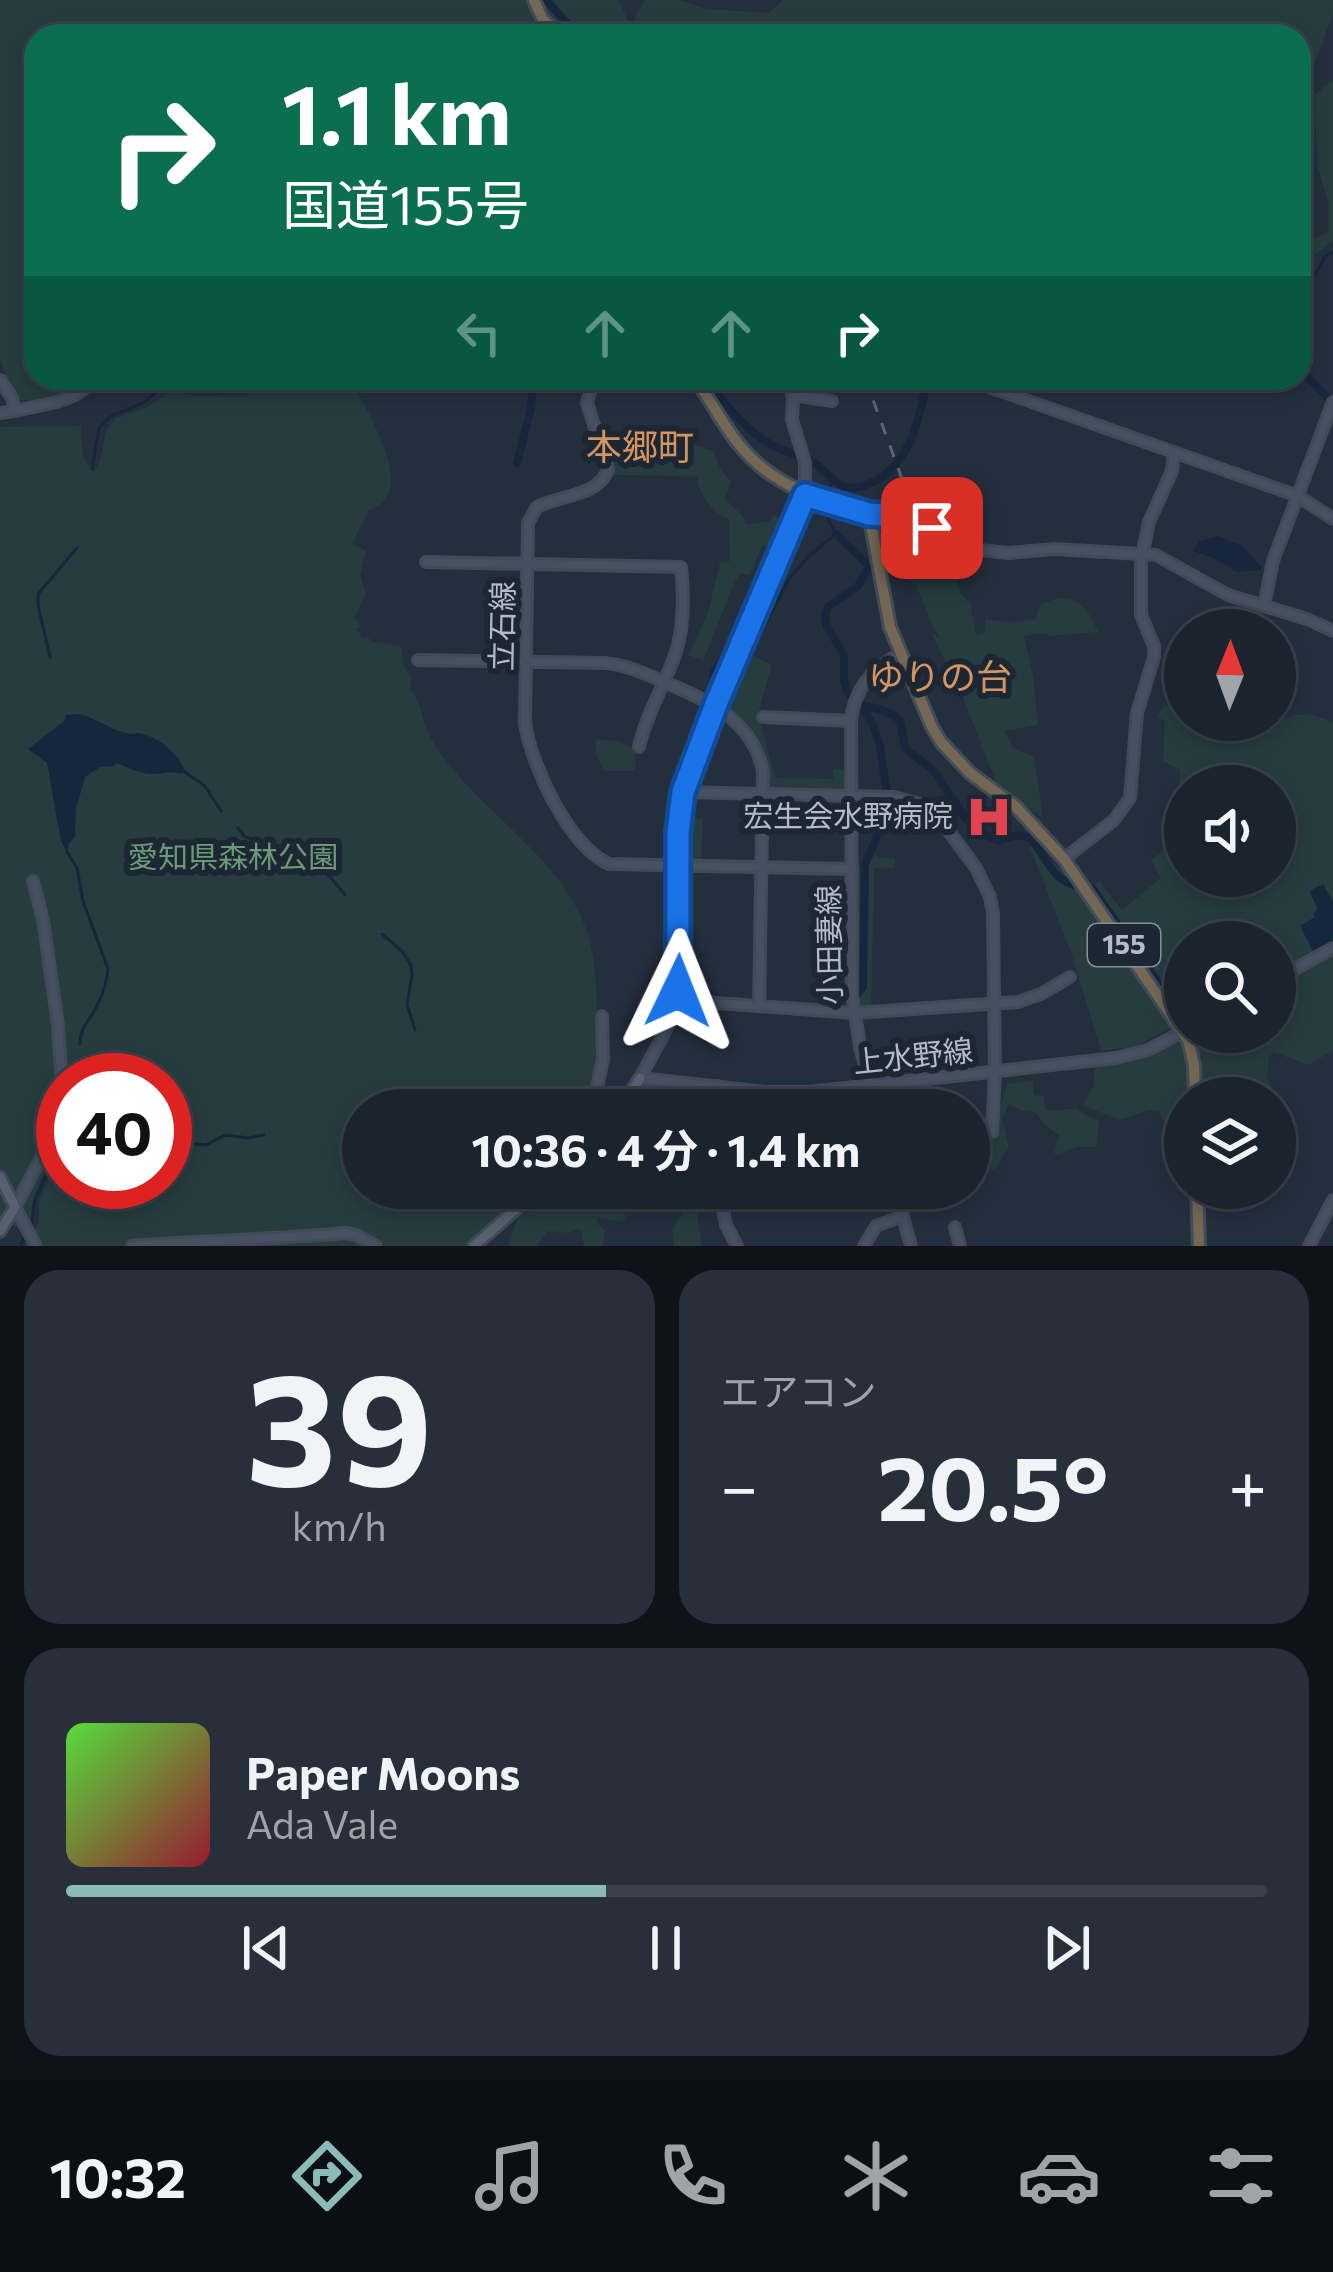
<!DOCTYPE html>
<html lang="ja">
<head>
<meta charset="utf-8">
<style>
	body { margin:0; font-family:Commissioner,"Noto Sans JP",sans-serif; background:#282f3a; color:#f1f3f6; height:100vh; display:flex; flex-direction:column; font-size:45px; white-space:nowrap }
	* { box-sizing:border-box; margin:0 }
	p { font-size:39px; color:#a0a4aa }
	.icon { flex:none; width:66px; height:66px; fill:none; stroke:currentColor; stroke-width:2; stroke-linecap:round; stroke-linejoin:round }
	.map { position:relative; height:1246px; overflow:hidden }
	.drawer { display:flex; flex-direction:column; gap:24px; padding:24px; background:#0f1319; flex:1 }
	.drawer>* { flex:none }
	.guide { position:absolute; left:24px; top:24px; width:1287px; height:366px; border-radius:36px; box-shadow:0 6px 18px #0003,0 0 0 3px #39404a; background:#0b6e4f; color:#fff; overflow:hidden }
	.needle { width:78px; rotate:1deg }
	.controls { position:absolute; left:1164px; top:609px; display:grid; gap:24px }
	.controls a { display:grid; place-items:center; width:132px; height:132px; border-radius:50%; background:#1b232e; box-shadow:0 6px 18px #0003,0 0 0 3px #39404a; font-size:60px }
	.speed { position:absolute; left:36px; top:1053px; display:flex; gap:24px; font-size:60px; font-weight:700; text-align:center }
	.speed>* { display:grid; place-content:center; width:156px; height:156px; border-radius:50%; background:#1b232e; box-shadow:0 6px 18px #0003,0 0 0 3px #39404a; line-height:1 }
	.speed .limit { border:18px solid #d22; background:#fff; color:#111 }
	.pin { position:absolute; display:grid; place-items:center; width:102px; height:102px; color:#fff; margin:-51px; border-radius:24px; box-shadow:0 6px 18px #0006 }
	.me { position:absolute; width:132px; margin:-66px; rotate:2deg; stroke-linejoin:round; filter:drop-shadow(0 0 9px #0008) }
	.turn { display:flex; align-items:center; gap:42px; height:252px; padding:0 60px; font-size:54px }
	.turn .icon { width:156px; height:156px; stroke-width:2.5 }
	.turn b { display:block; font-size:84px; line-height:102px }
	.lanes { display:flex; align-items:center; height:114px; padding:0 60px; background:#0003; justify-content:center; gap:60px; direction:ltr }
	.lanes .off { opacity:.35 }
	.big { font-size:90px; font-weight:700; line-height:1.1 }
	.drawer .tile { flex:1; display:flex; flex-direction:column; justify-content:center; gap:18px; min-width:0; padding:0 42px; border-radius:36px; background:#282f3a }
	.drawer .dial { align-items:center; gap:0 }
	.dial b { font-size:156px; line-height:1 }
	.song { display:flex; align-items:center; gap:36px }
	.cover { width:144px; height:144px; border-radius:18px; background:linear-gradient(135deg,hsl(110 70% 55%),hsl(350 70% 35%)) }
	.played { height:12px; border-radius:6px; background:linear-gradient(90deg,#8bbbb9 45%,#39404a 45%) }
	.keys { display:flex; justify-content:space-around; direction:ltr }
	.heat { display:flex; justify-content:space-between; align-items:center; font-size:66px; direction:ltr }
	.drawer .tiles { flex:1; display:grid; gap:24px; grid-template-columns:1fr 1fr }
	.tile:last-child { grid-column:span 2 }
	.trip { position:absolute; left:342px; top:1089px; width:648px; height:120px; border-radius:60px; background:#1b232e; box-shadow:0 6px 18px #0003,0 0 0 3px #39404a; font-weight:700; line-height:120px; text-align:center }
	.tab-bar { display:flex; height:192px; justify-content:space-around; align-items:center; background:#0b0e12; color:#a0a4aa }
	.tab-bar .icon { width:84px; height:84px }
	.tab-bar .current { color:#8bbbb9 }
	.tab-bar b { font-size:54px; color:#f1f3f6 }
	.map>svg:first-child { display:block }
	.green { fill:#263c3f; fill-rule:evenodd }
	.water { fill:#17263c }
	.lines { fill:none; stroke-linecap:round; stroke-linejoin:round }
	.stream { stroke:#17263c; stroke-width:3 }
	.river { stroke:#17263c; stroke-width:8 }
	.secondary-casing { stroke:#414a57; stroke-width:14 }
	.primary-casing { stroke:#414a57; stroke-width:15 }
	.highway-casing { stroke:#434c59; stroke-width:16 }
	.secondary { stroke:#465061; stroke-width:8 }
	.primary { stroke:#56606e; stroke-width:9 }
	.highway { stroke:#746855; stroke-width:10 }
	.rail { stroke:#5a6575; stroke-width:3; stroke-dasharray:12 12; stroke-linecap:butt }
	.route-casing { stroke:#114b97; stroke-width:30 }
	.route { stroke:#1a73e8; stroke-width:21 }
	.labels { text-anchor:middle; stroke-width:12; stroke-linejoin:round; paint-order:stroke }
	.shield { fill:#1d2633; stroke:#878f9c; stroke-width:3 }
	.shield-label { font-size:27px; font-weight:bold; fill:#b4bcc9 }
	.street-label { font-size:30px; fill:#b4bcc9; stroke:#1d2633 }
	.poi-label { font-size:30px; fill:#b4bcc9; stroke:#1d2633; text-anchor:end }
	.park-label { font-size:30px; fill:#6b9a76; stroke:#1d2633 }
	.quarter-label { font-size:36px; fill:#d59563; stroke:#1d2633 }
</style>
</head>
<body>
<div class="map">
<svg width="1333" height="1246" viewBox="0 0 1333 1246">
	<rect width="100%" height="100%" fill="#242f3e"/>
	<g class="green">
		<path d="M 0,0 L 618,0 L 631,26 L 645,0 L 679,0 L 706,9 L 769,13 L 783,0 L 1333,0 L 1333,14 L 1313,67 L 1299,65 L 1299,36 L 1285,36 L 1283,23 C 1268,22 1256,21 1250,36 L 36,36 L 36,378 L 93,378 C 70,394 50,402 21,400 L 7,381 L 0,359 Z"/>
		<polygon points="1333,80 1333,240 1310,259 1305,275 1299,281 1315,239 1329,231 1329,204 1318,169 1314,95"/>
		<path d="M 244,378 L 350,378 C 364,408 422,494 369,510 L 352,543 L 366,551 L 360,575 L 366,594 L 354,618 L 362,627 L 356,628 L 363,639 L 367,637 L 373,642 L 401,646 L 404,667 L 412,677 L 410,690 C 421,700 421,717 428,732 C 433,743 440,753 448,763 C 491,818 559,859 585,926 C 595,952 596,981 597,1009 C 599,1043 600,1077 588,1110 L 363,1110 L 363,1188 L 534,1188 L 468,1246 L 378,1246 L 347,1236 L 370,1246 L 26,1246 L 39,1222 L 39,1202 L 63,1142 L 63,1182 L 165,1182 L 165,1080 L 63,1080 L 63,1131 L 34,1195 L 32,1219 L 29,1225 L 20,1229 L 10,1223 L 12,1221 L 7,1215 L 0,1227 L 0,427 L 81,426 C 81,442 80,461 94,472 L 100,460 L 106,431 L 115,419 L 145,408 L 172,391 L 196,396 L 248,397 Z"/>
		<path d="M 694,445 L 713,451 L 721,470 L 731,481 L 725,499 L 743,516 L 746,525 L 770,521 L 773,515 L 779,518 L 767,546 L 762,546 L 749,575 L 741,573 L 734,584 L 703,661 L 689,655 L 708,612 L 720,563 L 730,561 L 729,519 C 712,514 698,492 697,476 L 610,475 L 612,462 L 623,459 L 681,460 Z"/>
		<path d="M 923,544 L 947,551 L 961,594 L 970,603 L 976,635 L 985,633 L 985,619 L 1009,622 L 1035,619 L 1040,605 C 1071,590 1086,602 1098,632 L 1050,636 L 1044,633 L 1024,636 L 1033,677 L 1038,725 L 1005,731 L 1013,748 L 1034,757 L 1043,818 L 999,790 L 959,687 L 955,691 L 947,665 L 931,632 L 940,638 L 934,629 L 916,585 L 888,563 L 926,576 L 932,565 Z"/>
		<path d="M 746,651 L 770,664 L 771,668 L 758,714 L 775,778 L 833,779 L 833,769 L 851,770 L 848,794 L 767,792 L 764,790 C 766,758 745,728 723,707 L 723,701 Z"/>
		<path d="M 1185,703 L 1185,720 L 1270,720 C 1283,724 1284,718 1296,715 C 1308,713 1323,717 1333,723 L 1333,1050 L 1309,1065 L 1274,1052 L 1269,1056 L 1267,1079 L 1272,1088 C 1236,1103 1236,1097 1201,1089 L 1198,1055 L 1191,1034 L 1275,1032 L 1275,942 L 1185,942 L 1185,1020 L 1159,981 L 1090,890 L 1099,881 L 1122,910 L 1161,878 L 1151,861 L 1165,848 L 1170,825 L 1179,811 L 1180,770 L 1163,761 L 1165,722 L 1158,716 L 1163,705 L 1178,707 ZM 1185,786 L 1275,786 L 1275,876 L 1185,876 Z"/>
		<polygon points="596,740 619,741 636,749 635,771 604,771 596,755"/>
		<polygon points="682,818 703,819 701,864 683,864"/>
		<polygon points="1029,845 1076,880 1173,1026 1136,1047 1101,1051 1071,952"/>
		<polygon points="872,848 874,848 875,856 895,859 895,868 874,868 871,1011 856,1009 854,872 865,870"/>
		<polygon points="1181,1040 1190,1076 1190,1098 1185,1098 1185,1126 1166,1126 1160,1112 1149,1110 1119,1120 1083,1105 1094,1085 1095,1064 1143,1057"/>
		<polygon points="1033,1081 1034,1095 1044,1096 1045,1108 1049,1111 1077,1108 1085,1115 1099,1121 1096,1147 1076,1147 1059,1155 1054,1153 1060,1136 1042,1122 1035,1112 1023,1111 1009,1104 1002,1119 1009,1147 994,1171 986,1168 983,1137 993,1136 996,1132 994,1107 1000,1107 1007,1084"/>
		<path d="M 564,1188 L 701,1188 L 702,1196 L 694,1195 L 702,1246 L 674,1246 L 672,1230 L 683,1211 L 678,1198 L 667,1196 L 622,1202 L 626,1219 L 623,1222 L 597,1218 L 599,1225 L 605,1231 L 603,1246 L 584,1246 L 581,1230 L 577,1229 L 570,1233 L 548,1231 L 536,1246 L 509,1246 C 523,1197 518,1221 556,1208 L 558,1198 L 563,1195 Z"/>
	</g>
	<g class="water">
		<polygon points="1218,536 1243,546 1262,568 1261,570 1236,572 1216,559 1193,551 1199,541"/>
		<path d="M 79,714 C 96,718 109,729 126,733 C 141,736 131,730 146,735 C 162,740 177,754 184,768 L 181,774 C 169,770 165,774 153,774 C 140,774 128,768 117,763 L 113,766 L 100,767 L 85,777 L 76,809 L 75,837 L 69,843 L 67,853 L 61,841 L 47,763 L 28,749 L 64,721 L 66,715 Z"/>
		<polygon points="1323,884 1333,901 1333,942 1313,951 1300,926 1315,917 1313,913 1318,909 1309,891"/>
	</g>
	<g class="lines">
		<g class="stream">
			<path d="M 1299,355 C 1312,336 1299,315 1305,293 C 1308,279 1319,274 1324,257 L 1333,252"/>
			<polyline points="92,469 99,428 111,416 141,404 154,394 166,378"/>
			<path d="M 748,641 L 762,630 L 789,579 L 810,555 L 836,534 C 821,510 823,505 833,478"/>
			<polyline points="50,657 38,605 38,594 77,548"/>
			<polyline points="710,675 725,650 739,644"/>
			<polyline points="182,770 205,786 221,811"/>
			<polyline points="238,828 245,837 268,843 288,862"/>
			<path d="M 67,852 L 77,868 L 83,901 L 108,969 C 107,982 102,996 96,1008 C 89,1022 80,1027 80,1044"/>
			<path d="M 316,864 C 322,867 340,888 345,895"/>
			<polyline points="382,934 402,951 411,965 412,975 407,1004 415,1030"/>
			<polyline points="76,1080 78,1065"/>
			<polyline points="165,1143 174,1143 183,1148 193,1144 206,1145 225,1135 248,1138 264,1135"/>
			<polyline points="21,1246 23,1239 31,1231 34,1203 60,1143 60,1136"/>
		</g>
		<g class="river">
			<polyline points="546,0 579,36"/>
			<polyline points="1299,368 1333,403"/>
			<path d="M 706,378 C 723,403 745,430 772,445 C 783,451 796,454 807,459 C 822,465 831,482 846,487 C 854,489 865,486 873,482 C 912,463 919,417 928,378"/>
			<polyline points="517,463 531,408 533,387 539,378"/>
			<polyline points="836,534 869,566 858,586 828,607 825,616 827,627 844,655 844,680 848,693 861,705 873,725 880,746 887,794"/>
			<path d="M 861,705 L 882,710 L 895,716 L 900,721 L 905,748 L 934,771 L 966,819 L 982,833 L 998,841 L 1017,835 L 1031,838 C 1052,866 1052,885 1093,889 L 1166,994"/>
			<polyline points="857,995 863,987 865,865 884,819 887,800"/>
		</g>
		<g class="secondary-casing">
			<g id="secondary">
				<path d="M 594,378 L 587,403 L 608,469 C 600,496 560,495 537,507 L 528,523 L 525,722 C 530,763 569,847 609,864 L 852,869"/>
				<polyline points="794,378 792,420 805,462 805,495 716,705 683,792 678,833 679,987 667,1028 640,1078 765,1092 809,1092 1116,1058 1148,1050 1184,1031"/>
				<polyline points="964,378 1298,496 1333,519"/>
				<polyline points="0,380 12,398 15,411 0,413"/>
				<polyline points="792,395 832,401"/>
				<polyline points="15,411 57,402 73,396 100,378"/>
				<polyline points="869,514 899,516 980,550 1008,553 1055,549 1156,555 1228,595 1307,619 1333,631"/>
				<path d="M 426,562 L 681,567 C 684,594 684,629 675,655 C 664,686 646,715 639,747"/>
				<polyline points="1264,606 1273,561 1333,402"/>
				<path d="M 418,660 L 605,663 C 628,665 648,675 669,684 C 711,702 754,722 763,772 L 759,1006"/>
				<polyline points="763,717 851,721"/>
				<polyline points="683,792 894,797 919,804 939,818 976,868 990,897 993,914 995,1072 992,1132 972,1136"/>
				<polyline points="1064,859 1114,820 1130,798 1137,713 1154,657 1154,646 1141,615 1141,561 1149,522 1172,471 1174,452"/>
				<polyline points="33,881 43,920 58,1025 63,1101 43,1154 15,1207 36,1246"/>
				<polyline points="1275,980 1333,948"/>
				<polyline points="676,1000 854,1013 1018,1002 1041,994 1070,977"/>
				<polyline points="592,1110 603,1059 602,1016"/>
				<polyline points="713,1110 717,1086"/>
				<path d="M 876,1110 L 860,1046 L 852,994 L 851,721 C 854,689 872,668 900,654"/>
				<polyline points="719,1188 726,1225 737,1246"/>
				<polyline points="895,1188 911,1246"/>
				<polyline points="955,1227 960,1246"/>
				<path d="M 132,1246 C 203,1240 274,1240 345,1233 L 356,1235 L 376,1246"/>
				<polyline points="864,1246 876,1226 903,1216"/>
				<polyline points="1309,1246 1333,1200"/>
			</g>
		</g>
		<g class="primary-casing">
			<g id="primary">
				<polyline points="619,1110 640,1078"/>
				<polyline points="0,1177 15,1207 0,1231"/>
				<polyline points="474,1246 540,1188"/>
			</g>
		</g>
		<g class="highway-casing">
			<g id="highway">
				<polyline points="534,0 543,20 562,36"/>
				<path d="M 694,378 C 710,398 721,422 737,442 C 770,485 818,500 869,514 L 890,627 L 932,727 L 941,742 L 970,773 L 1016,807 L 1064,859 L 1188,1040 L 1194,1065 L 1195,1098"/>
				<polyline points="1197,1188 1199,1246"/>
			</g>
		</g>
		<use href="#secondary" class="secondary"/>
		<use href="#primary" class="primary"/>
		<use href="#highway" class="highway"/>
		<polyline class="rail" points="865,378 927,547"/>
	</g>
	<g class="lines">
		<g class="route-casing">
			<polyline id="route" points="678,991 678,833 683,792 716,704 805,495 869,514 899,516 932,528"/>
		</g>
		<use href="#route" class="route"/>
	</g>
	<defs>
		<g id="hospital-bare" transform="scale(3.6)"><path d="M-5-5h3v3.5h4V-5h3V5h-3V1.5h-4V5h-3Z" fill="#e0444e" stroke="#1d2633" stroke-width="2.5" paint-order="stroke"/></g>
	</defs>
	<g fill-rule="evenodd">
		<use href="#hospital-bare" x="989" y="817"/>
	</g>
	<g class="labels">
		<rect class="shield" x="1088" y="924" width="72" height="42" rx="9"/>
		<g class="shield-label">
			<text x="1124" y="954">155</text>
		</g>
		<g class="street-label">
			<text transform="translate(503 626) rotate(-89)" y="10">立石線</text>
			<text transform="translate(830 945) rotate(-91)" y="10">小田妻線</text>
			<text transform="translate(913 1057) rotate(-6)" y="10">上水野線</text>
		</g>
		<g class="poi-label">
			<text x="953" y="827">宏生会水野病院</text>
		</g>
		<g class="park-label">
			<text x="233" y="868">愛知県森林公園</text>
		</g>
		<g class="quarter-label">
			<text x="640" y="460">本郷町</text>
			<text x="940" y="690">ゆりの台</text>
		</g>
	</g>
</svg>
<div class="controls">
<a><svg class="needle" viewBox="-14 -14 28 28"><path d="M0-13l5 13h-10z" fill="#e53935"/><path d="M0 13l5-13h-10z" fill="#a0a4aa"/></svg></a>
<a><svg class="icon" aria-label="sound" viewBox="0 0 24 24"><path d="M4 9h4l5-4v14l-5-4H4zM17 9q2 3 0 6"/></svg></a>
<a><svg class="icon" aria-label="search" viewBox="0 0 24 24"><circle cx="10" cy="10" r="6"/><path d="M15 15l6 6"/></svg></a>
<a><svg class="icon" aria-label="layers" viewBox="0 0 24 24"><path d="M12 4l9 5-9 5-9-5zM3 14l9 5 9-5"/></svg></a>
</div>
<div class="speed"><div class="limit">40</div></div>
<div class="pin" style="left:932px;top:528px;background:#d93025"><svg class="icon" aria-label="arrive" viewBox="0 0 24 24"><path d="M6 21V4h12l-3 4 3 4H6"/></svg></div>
<svg class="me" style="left:678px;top:991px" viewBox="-20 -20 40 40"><path d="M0-17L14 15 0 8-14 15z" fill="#1a73e8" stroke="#fff" stroke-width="4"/></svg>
<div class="trip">10:36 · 4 分 · 1.4 km</div>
<div class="guide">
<div class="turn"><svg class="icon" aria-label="right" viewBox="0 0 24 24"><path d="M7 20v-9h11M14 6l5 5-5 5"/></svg><div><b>1.1 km</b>国道155号</div></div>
<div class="lanes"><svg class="icon off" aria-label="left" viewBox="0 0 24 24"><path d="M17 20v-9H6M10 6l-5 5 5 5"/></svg><svg class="icon off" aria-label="ahead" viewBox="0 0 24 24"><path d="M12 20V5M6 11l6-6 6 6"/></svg><svg class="icon off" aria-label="ahead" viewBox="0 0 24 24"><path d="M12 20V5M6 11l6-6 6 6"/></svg><svg class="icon" aria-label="right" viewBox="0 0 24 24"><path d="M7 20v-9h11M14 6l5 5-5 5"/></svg></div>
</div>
</div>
<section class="drawer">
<div class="tiles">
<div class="tile dial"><b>39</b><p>km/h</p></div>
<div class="tile"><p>エアコン</p>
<div class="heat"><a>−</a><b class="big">20.5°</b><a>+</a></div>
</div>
<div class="tile">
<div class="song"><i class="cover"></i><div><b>Paper Moons</b><p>Ada Vale</p></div></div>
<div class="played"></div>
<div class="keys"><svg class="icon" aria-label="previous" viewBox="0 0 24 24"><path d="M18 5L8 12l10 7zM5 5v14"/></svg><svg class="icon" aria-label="pause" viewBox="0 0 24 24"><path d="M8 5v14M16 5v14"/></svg><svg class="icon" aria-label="next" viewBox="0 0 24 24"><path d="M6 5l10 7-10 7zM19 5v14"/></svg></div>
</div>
</div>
</section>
<nav class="tab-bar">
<b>10:32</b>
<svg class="icon current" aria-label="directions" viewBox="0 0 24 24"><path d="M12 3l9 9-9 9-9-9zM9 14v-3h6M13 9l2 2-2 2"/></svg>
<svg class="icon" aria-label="music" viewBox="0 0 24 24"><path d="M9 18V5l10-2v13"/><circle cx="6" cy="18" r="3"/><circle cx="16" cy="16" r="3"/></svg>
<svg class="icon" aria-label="phone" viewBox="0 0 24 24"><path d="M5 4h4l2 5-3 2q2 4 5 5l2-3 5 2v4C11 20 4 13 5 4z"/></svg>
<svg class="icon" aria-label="climate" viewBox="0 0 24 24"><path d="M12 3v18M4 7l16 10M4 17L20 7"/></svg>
<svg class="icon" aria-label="car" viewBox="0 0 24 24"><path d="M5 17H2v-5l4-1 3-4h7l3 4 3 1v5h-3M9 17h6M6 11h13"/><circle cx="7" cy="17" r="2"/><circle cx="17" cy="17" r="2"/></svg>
<svg class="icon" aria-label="filters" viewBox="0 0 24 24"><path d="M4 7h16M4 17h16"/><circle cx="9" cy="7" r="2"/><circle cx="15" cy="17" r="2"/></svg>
</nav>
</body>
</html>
